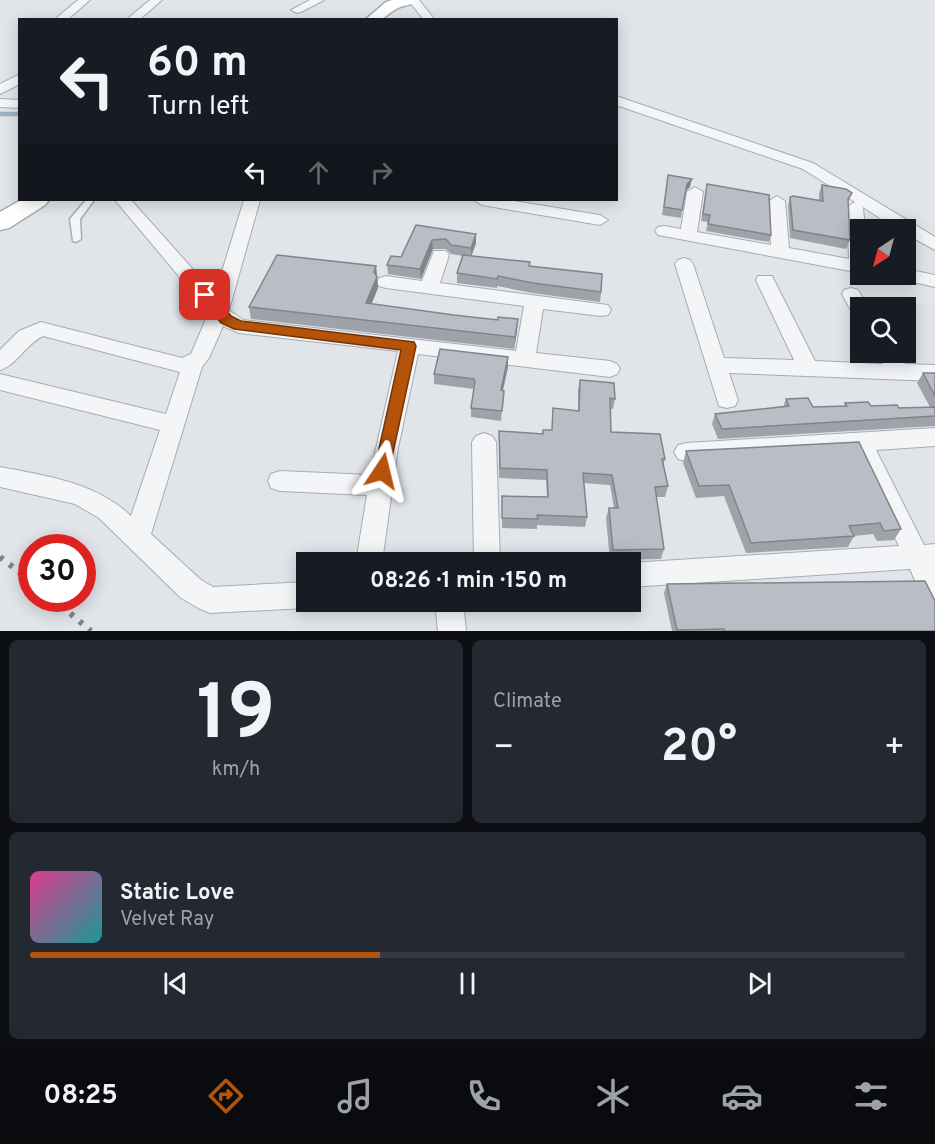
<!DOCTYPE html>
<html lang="en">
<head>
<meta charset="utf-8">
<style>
	body { margin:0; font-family:Overpass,sans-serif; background:#242831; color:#f1f3f6; height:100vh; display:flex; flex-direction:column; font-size:22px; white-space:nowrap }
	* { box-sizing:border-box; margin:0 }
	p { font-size:20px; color:#9ea1a6 }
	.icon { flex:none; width:33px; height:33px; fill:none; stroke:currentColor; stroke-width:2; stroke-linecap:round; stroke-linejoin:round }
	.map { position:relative; height:631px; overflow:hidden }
	.sheet { display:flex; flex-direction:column; gap:9px; padding:9px; background:#0d0f14; flex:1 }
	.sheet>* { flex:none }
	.top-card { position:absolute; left:18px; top:18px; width:600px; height:183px; border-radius:0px; box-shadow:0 3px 15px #0003; background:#171b24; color:#f1f3f6; overflow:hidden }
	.needle { width:39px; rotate:216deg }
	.fabs { position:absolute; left:850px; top:219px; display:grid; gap:12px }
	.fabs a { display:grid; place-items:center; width:66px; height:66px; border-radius:0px; background:#171b24; box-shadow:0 3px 15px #0003; font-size:30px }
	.speed { position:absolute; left:18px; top:534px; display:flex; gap:12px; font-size:30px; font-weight:700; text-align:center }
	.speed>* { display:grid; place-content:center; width:78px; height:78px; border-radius:50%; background:#171b24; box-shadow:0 3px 15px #0003; line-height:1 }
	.speed .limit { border:9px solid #d22; background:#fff; color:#111 }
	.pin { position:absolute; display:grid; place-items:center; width:51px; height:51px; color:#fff; margin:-26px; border-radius:12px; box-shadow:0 3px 9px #0006 }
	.me { position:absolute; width:66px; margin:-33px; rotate:10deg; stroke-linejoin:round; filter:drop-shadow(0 0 4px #0008) }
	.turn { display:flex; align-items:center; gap:21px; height:126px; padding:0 30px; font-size:27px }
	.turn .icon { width:78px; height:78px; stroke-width:2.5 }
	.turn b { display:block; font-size:42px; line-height:51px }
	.lanes { display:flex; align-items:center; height:57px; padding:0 30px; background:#0003; justify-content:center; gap:30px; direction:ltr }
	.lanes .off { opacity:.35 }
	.big { font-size:45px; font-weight:700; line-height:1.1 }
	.sheet .widget { flex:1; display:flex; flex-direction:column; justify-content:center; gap:9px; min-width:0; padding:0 21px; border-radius:9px; background:#242831 }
	.sheet .dial { align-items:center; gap:0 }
	.dial b { font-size:78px; line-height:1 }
	.song { display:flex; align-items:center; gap:18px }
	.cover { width:72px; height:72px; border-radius:9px; background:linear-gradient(135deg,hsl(330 70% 55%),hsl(180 70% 35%)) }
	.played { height:6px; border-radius:3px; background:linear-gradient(90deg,#b45309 40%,#363941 40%) }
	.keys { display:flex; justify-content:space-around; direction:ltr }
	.heat { display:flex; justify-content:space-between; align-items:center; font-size:33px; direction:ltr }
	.sheet .tiles { flex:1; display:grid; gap:9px; grid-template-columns:1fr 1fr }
	.widget:last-child { grid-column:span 2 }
	.trip { position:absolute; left:296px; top:552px; width:345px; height:60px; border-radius:0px; background:#171b24; box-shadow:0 3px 15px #0003; font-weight:700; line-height:60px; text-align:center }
	.tabs { display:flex; height:96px; justify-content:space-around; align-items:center; background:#090b0e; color:#9ea1a6 }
	.tabs .icon { width:42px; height:42px }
	.tabs .selected { color:#b45309 }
	.tabs b { font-size:27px; color:#f1f3f6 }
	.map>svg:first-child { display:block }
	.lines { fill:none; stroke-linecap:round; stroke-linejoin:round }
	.stream { stroke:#9fb1c6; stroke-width:4.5 }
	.lane-casing { stroke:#a7abb3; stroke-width:3 }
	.street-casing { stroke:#a7abb3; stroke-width:2 }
	.secondary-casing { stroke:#a7abb3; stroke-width:3 }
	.lane { fill:#f3f5f7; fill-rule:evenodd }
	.street { fill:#f3f5f7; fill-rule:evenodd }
	.secondary { fill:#fff; fill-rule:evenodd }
	.rail { stroke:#7c8491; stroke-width:6; stroke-dasharray:4 8; stroke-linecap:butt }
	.wall { fill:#9fa3a9 }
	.shaded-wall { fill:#82848a }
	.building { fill:#b9bdc5; stroke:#82848a; stroke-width:1.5 }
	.route { fill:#b45309; stroke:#753606; stroke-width:1.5 }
</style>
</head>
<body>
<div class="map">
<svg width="935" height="631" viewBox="0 0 935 631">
	<rect width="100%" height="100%" fill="#e1e4e9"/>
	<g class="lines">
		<polyline class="stream" points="0,114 20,114"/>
		<g class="lane-casing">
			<polygon id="lane" points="86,200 94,200 80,219 81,239 76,242 73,241 70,219"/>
		</g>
		<g class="street-casing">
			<g id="street">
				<polygon points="78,0 90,0 67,20 54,20"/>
				<polygon points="150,0 162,0 139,20 126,20"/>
				<polygon points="310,0 324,0 301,12 297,13 291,10"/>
				<polygon points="408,0 419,0 435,20 424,20"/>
				<polygon points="20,74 20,84 0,94 0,84"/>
				<polygon points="616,96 813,163 935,237 935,250 906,234 906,230 898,230 863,207 865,230 861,230 861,273 658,235 655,231 658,227 664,226 681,229 687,192 695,187 703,192 697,232 771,245 769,201 777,196 785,201 789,248 849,259 847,207 855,202 803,169 616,105"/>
				<polygon points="0,99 20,100 20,108 0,107"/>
				<path d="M 115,200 L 131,200 L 215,294 L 244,200 L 260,200 L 229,310 L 243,320 L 516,351 L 524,306 L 386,288 L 379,286 L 377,282 L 379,278 L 386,276 L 422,281 L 434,251 L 446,251 L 449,255 L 440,283 L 608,305 L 611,310 L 608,315 L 601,316 L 543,309 L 536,353 L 610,361 L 617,364 L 620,369 L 617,374 L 610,377 L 418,354 L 398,448 L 382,562 L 356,562 L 367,495 L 280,491 L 271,488 L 268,481 L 271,474 L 280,471 L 370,475 L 398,351 L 239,333 L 223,326 L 209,358 L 202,367 L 151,534 L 201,580 L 213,587 L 306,582 L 306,602 L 317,602 L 306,608 L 210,613 L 200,609 L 181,598 L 99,518 L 75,504 L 0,487 L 0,467 C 47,476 95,482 131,516 L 160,430 L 0,390 L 0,374 L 166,414 L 180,372 L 43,336 C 26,344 17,365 0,370 L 0,350 L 19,331 L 41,322 L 182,358 L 191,354 L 209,312 Z"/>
				<polygon points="474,200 508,200 600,215 608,220 600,225 482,205"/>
				<polygon points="684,258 690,260 693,264 724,358 794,360 756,280 758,276 772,276 774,280 815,361 883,364 877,352 898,352 905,364 935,365 935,381 729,373 738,400 735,406 727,408 719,406 675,264 678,260"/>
				<polygon points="906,269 935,275 935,287 896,278 893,274 906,274"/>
				<polygon points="851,288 858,290 869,308 861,308 861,317 854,316 842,294 844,290"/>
				<polygon points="935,428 935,446 876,450 924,545 935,544 935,607 925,603 910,569 630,587 630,563 899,546 854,451 686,461 678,459 674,452 678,445 686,443"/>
				<polygon points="484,433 492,436 496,442 500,562 474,562 472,442 476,436"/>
				<polygon points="435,602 463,602 466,631 438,631"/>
			</g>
		</g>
		<g class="secondary-casing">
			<g id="secondary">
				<path d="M 392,0 L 416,0 C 411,6 404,5 398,8 C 380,18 389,20 365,20 L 386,2 Z"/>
				<polygon points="21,200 49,200 45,205 9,228 0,230 0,212"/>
			</g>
		</g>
		<use href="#lane" class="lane"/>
		<use href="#street" class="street"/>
		<use href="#secondary" class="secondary"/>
		<g class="rail">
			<polyline points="0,557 32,582"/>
			<polyline points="52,598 91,631"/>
		</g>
	</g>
	<g class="wall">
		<polygon points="667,183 690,187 685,191 681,218 662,215"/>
		<polygon points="707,184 771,235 769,242 706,231 708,222 701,221"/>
		<polygon points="822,185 852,193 848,202 850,240 846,249 790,238 788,206 790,197 819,201 819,193"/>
		<polygon points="416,225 476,243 471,256 530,262 530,266 601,292 600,302 532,293 497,286 497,288 457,283 457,273 463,256 451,254 446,249 433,249 421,279 388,274 387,265 401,257"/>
		<polygon points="376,266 378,288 371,304 517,331 514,349 251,319 249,307"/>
		<polygon points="508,367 503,391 504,391 501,421 471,417 471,408 474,389 434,384 434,374"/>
		<polygon points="923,373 935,373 935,426 718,439 712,424 715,414 783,407 786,399 813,407 844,406 845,403 871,406 899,408 930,407 917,383"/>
		<polygon points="580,380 615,399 613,409 610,409 611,432 665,459 663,466 668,486 665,497 656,497 664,549 661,559 610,560 606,518 609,508 614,508 610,485 584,483 587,517 585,527 537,525 537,529 502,528 502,496 547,497 546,480 499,478 499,431 543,434 551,430 578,411 578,390"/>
		<polygon points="686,451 901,529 894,540 877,541 873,534 854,536 848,547 746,553 724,496 696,498 683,463"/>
		<polygon points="667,584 935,631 672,631 664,593"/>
	</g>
	<g class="shaded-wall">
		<polygon points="692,179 690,187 685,192 687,184"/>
		<polygon points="476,234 476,243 471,257 471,248"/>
		<polygon points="432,240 433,249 421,279 420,269"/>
		<polygon points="376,266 378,288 367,315 366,303"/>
		<polygon points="518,319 517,331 514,349 515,337"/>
		<polygon points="508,357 508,367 500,400 501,390"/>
	</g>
	<g class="building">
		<polygon points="668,175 692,179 687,184 682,210 664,207"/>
		<polygon points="707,184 769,195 771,235 708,224 710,215 703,214"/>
		<polygon points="822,185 846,189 852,193 848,199 850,240 793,230 790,197 793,196 823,201"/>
		<polygon points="416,225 476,234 471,248 451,245 446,239 432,240 420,269 387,265 391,256 401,257"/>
		<polygon points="277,255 376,266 374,272 377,277 366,303 454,315 498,320 498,317 518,319 515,337 249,307"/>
		<polygon points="463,255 530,262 529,266 602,274 601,292 533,283 498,276 497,279 457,273"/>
		<polygon points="440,349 508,357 501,390 504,391 502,411 471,408 475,381 474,379 434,374"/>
		<polygon points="923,373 935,373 935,396"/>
		<polygon points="580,380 614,383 615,399 610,398 611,432 660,434 665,459 662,459 668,486 655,487 664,549 613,550 609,508 618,508 612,475 583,473 587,517 537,515 538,519 502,518 502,496 548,497 547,470 500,468 499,431 543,434 543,430 552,430 553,408 579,411"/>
		<polygon points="808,398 813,407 847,406 845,403 868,402 871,406 897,405 899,408 935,407 935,416 722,429 715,414 789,406 786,399"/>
		<polygon points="859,442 901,529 884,531 880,523 849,526 854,536 751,543 729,485 699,486 686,451"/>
		<polygon points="925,581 935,601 935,631 724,631 724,629 677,630 667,584"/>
	</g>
	<polygon class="route" points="205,291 210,292 231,316 241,321 414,342 416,346 388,476 382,478 376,476 374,471 401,350 234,329 221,323 201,298 199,295 201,292"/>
</svg>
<div class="fabs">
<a><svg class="needle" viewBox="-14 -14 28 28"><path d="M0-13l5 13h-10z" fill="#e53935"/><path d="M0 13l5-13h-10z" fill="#9ea1a6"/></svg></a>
<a><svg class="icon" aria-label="search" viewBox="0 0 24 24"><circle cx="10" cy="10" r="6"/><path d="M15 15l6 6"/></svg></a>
</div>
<div class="speed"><div class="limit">30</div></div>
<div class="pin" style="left:205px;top:295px;background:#d93025"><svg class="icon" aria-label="arrive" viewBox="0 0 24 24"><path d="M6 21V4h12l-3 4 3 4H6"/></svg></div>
<svg class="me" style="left:382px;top:471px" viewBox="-20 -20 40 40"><path d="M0-17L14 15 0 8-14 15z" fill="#b45309" stroke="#fff" stroke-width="4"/></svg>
<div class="trip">08:26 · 1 min · 150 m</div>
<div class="top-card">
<div class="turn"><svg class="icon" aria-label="left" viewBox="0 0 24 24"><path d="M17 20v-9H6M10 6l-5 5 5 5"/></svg><div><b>60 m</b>Turn left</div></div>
<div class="lanes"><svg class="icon" aria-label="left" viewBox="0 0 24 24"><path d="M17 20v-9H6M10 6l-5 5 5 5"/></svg><svg class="icon off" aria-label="ahead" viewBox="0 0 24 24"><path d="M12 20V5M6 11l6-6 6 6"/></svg><svg class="icon off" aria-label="right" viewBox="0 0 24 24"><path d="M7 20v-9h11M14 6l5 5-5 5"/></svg></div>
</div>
</div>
<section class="sheet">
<div class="tiles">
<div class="widget dial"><b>19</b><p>km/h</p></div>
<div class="widget"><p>Climate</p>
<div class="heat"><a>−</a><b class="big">20°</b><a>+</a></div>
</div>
<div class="widget">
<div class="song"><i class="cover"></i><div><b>Static Love</b><p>Velvet Ray</p></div></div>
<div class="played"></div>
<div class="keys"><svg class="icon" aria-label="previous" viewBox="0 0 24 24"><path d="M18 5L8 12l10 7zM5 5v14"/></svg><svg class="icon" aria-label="pause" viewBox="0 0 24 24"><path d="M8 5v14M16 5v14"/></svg><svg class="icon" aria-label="next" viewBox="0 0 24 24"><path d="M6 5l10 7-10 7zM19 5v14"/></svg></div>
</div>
</div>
</section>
<nav class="tabs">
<b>08:25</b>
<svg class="icon selected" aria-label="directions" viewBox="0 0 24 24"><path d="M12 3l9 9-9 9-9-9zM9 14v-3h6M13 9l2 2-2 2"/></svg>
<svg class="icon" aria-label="music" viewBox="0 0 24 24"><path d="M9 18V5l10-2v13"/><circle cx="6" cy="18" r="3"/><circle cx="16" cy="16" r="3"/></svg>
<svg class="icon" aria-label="phone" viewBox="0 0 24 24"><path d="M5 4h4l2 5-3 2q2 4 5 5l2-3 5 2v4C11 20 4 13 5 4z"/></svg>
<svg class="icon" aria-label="climate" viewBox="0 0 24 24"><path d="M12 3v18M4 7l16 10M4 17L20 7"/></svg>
<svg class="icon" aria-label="car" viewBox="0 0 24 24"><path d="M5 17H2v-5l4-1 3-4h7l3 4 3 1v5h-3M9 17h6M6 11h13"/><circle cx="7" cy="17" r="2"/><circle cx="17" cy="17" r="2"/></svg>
<svg class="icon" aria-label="filters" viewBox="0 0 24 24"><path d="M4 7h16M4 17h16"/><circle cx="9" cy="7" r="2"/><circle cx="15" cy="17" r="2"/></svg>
</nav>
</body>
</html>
